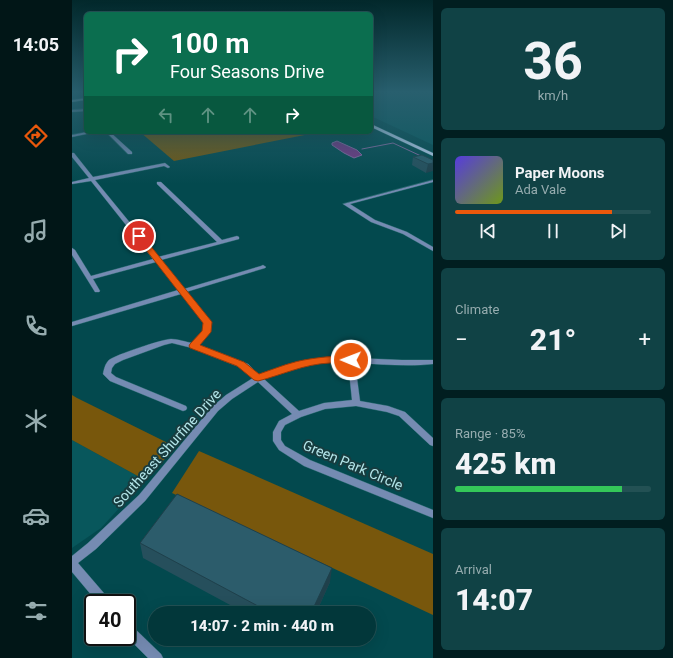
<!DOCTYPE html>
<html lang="en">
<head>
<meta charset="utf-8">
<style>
	body { margin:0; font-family:Roboto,sans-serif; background:#104245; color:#f1f3f6; height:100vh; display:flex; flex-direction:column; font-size:15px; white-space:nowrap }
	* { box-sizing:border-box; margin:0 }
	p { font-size:13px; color:#96acaf }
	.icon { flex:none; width:22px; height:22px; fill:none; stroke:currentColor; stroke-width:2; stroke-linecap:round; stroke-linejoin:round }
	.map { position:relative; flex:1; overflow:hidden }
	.details { display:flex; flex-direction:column; gap:8px; padding:8px; background:#011e20; width:240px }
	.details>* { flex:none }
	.guide { position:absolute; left:12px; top:12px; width:289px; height:122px; border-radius:6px; box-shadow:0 4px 16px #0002,0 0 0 1px #235154; background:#0b6e4f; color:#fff; overflow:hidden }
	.speed { position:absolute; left:12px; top:594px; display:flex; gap:8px; font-size:20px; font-weight:700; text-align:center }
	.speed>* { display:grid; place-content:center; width:52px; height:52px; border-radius:50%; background:#02373a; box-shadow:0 4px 16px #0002,0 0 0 1px #235154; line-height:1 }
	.speed .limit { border:2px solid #111; border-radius:6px; background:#fff; color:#111 }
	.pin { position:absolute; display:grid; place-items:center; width:34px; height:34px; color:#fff; margin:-17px; border:2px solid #fff; border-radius:50%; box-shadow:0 1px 4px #0007 }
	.me { position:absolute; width:44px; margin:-22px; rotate:271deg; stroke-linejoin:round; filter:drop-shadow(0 0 3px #0008) }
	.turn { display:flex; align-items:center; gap:14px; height:84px; padding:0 20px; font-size:18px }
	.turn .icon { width:52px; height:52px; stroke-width:2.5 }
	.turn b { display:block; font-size:28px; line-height:34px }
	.lanes { display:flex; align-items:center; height:38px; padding:0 20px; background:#0003; justify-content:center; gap:20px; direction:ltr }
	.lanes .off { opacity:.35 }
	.big { font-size:30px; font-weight:800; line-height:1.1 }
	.details .tile { flex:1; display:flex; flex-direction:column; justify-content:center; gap:6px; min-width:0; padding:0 14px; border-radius:6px; background:#104245 }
	.details .dial { align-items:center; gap:0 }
	.dial b { font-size:52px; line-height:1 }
	.song { display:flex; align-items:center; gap:12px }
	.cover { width:48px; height:48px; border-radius:6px; background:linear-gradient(135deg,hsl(250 70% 55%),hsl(80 70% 35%)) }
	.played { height:4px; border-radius:2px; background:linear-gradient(90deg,#ea580c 80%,#235154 80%) }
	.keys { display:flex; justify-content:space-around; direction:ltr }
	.heat { display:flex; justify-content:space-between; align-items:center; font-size:22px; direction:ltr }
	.charge { height:6px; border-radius:3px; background:linear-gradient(90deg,#34c759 85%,#235154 0) }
	.trip { position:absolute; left:76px; top:606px; width:228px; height:40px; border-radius:20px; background:#02373a; box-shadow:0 4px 16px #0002,0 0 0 1px #235154; font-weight:800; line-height:40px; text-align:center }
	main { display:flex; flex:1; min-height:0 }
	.dock { display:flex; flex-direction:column; width:72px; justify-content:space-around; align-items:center; background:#011617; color:#96acaf }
	.dock .icon { width:28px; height:28px }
	.dock .current { color:#ea580c }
	.dock b { font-size:18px; color:#f1f3f6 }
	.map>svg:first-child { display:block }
	.built { fill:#08575c }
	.green { fill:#78570c }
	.water { fill:#7b3586; stroke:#8c6aa4 }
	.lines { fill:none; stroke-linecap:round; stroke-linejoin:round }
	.stream { stroke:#8c6aa4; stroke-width:1 }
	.minor-casing { stroke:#26686d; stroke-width:1 }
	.major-casing { stroke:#26686d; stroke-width:1 }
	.minor { fill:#758bb2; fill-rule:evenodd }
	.major { fill:#c2d5f5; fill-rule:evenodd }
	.wall { fill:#264f5c }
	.shaded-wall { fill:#1f404b }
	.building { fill:#2c5c6b; stroke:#1f404b }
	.route { fill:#ea580c; stroke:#983908 }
	.labels { text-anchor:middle; stroke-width:4; stroke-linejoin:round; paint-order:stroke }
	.near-street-label { font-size:14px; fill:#b4e6ea; stroke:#183c3f }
</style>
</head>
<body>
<main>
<nav class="dock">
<b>14:05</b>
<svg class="icon current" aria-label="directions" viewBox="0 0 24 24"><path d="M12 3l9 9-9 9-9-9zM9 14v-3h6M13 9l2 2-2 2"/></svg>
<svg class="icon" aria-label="music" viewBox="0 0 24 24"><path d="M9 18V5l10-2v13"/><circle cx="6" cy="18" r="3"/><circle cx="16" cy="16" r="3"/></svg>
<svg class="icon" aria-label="phone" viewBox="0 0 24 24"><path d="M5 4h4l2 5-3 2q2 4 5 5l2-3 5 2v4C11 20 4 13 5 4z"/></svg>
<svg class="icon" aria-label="climate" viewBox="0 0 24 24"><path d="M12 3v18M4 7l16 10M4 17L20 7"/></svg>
<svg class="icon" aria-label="car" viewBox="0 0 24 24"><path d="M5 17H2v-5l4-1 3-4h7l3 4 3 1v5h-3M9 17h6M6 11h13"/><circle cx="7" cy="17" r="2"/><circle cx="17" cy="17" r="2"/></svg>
<svg class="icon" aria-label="filters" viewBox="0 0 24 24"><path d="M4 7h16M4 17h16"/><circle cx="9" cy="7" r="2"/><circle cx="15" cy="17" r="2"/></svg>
</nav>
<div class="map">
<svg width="361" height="658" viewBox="0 0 361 658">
	<rect width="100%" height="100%" fill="#03494e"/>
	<g class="built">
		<polygon points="299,92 361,92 361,145 299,116"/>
		<polygon points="0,440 73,480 29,528 0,548"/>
	</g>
	<g class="green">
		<polygon points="68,132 248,132 102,161"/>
		<polygon points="0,395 5,398 104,447 73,480 0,440"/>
		<polygon points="127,451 361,554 361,615 100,493"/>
	</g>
	<polygon class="water" points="265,141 285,150 290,155 282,158 272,153 260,145 260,143"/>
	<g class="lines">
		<polyline class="stream" points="290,149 321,143 349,156"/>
		<g class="minor-casing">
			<g id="minor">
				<polygon points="14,109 14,111 0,112 0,110"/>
				<polygon points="15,132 24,132 0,137 0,135"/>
				<polygon points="34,132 38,132 60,152 60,154 56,154"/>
				<path d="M 0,153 L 2,153 L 21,177 L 93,163 L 98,167 L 96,168 L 92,166 L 23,180 L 86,257 L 145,242 L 85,184 L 85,182 L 89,182 L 150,240 L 165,236 L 167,237 L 167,239 L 89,260 L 112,289 L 189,266 L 191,265 L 194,267 L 193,268 L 114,292 L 139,323 L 138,332 L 127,345 L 176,364 L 187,375 C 216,363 244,357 275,358 L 274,349 L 278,347 L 282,349 L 283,358 L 330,360 L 361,360 L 361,364 C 335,367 309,364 283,363 L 288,401 L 316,406 L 333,412 L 361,438 L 361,446 L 358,445 L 327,416 L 315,412 L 284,406 L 253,409 L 229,417 L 213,425 L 209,432 L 209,440 L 213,446 L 238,460 L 361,510 L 361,518 L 232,466 L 207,450 L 201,441 L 201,432 L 207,421 L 220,414 L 186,382 L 160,399 L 146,411 L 73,501 L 24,549 L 6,563 L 37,599 L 39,603 L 26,603 L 0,572 L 0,556 L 16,543 L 67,495 L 140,407 L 154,395 L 181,378 L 170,368 L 120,348 L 100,343 L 92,345 L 51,360 L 43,364 L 40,368 L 39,373 L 44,377 L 114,406 L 115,408 L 114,410 L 111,411 L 38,381 L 31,374 C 32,369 33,364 37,360 C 43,355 91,339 99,339 C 106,339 114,342 120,343 L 131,332 L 133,323 L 109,294 L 0,326 L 0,322 L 106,290 L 84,262 L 21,279 L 28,291 L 27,292 L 23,292 L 0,255 L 0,248 L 3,250 L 19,276 L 81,259 L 19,181 L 0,184 L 0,182 L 17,178 L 0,157 ZM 259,362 L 276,362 L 280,400 L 252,403 L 227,411 L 192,379 C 214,369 235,364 259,362 Z"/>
				<polygon points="361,180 361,182 278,204 303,220 335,232 361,247 361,251 331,234 299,222 271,204"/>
				<polygon points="55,623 59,625 89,654 91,658 76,658 55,637"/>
			</g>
		</g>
		<g class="major-casing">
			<g id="major">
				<polygon points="14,98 14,100 0,102 0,100"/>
				<polygon points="299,124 361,153 361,156 299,127"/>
			</g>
		</g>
		<use href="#minor" class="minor"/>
		<use href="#major" class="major"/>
	</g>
	<g class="wall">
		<polygon points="341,157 361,160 354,173 340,165"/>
		<polygon points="68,543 258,582 244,613 173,613 71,558"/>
		<polygon points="221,639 232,639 230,644"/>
	</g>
	<g class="shaded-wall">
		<polygon points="361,163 361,171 354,173 356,164"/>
		<polygon points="260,568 258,582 244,613 239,613"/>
	</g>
	<g class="building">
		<polygon points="350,155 361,160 361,163 356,164 341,157"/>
		<polygon points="105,494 260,568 239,613 199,613 68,543"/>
	</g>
	<linearGradient id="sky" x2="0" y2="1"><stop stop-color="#02282b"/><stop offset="0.5" stop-color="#285f6e"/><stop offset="1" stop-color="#285f6e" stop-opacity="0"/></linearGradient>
	<rect width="361" height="184" fill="url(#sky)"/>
	<path class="route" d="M 64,234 L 69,234 L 140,322 L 139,332 L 128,345 L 172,362 L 187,374 C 199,370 211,365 223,362 C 233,359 278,352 284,360 C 279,366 265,362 258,363 C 232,364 210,375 186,381 L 182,380 L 165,366 L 118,348 L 117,346 L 118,344 L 130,331 L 131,323 L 64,237 Z"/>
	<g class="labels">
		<g class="near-street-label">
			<text transform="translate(95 448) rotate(-48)" y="5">Southeast Shurfine Drive</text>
			<text transform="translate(281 465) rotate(23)" y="5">Green Park Circle</text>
		</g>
	</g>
</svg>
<div class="speed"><div class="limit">40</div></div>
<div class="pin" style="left:67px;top:236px;background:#d93025"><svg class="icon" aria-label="arrive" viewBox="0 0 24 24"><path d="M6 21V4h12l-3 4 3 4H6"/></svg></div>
<svg class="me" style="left:279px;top:360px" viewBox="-20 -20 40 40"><circle r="17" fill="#ea580c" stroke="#fff" stroke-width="3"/><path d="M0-11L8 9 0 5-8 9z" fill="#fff"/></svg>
<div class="trip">14:07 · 2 min · 440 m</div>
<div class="guide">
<div class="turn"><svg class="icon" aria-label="right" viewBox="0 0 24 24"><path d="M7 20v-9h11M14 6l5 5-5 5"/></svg><div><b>100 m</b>Four Seasons Drive</div></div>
<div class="lanes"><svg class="icon off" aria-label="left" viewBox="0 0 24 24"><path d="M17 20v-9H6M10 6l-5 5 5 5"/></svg><svg class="icon off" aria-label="ahead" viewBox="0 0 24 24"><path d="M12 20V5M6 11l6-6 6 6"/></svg><svg class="icon off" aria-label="ahead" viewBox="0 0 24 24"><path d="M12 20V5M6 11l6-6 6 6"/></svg><svg class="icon" aria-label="right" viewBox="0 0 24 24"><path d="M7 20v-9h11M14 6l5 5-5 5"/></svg></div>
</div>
</div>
<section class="details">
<div class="tile dial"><b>36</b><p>km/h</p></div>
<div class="tile">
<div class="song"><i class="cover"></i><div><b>Paper Moons</b><p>Ada Vale</p></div></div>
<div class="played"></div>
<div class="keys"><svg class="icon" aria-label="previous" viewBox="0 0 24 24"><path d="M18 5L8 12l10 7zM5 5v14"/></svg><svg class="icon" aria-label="pause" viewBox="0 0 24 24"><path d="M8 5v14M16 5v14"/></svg><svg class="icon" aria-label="next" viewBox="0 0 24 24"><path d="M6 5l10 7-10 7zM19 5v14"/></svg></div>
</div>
<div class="tile"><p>Climate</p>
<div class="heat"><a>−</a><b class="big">21°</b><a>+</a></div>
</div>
<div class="tile"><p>Range · 85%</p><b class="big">425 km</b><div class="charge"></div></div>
<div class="tile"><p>Arrival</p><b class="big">14:07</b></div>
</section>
</main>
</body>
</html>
